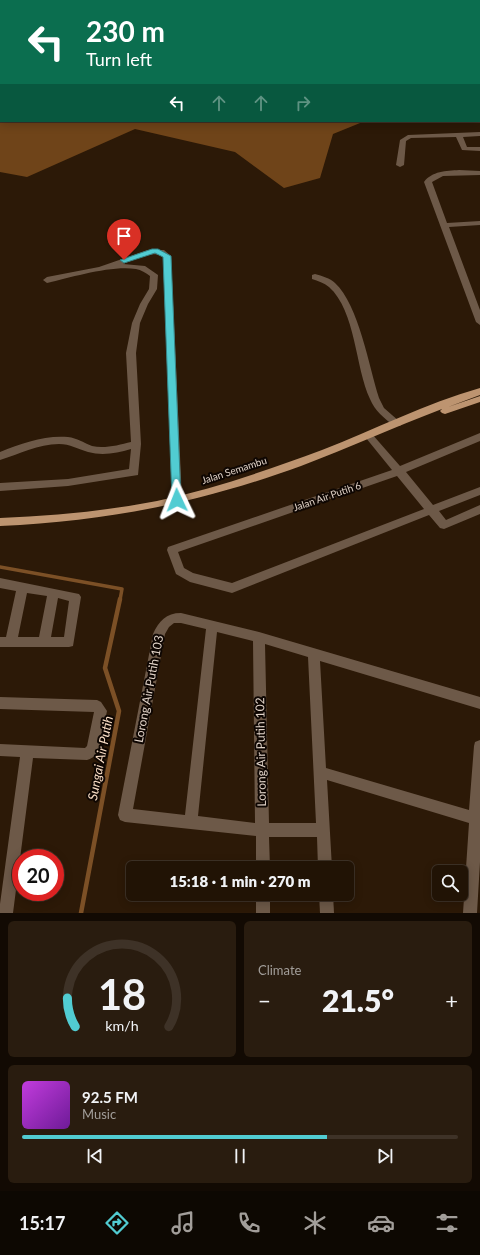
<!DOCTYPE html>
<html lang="en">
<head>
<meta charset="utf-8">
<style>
	body { margin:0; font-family:Lato,sans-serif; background:#291c0f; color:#f1f3f6; height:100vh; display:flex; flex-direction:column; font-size:15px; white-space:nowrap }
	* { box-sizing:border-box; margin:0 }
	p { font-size:13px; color:#a29e9a }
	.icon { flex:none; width:22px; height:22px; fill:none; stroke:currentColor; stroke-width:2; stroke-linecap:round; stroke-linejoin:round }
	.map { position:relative; height:913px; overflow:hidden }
	.side { display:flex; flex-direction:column; gap:8px; padding:8px; background:#120a03; flex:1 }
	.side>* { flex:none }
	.top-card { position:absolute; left:0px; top:0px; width:480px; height:122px; box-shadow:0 2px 10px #0003,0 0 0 1px #3e3227; background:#0b6e4f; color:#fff; overflow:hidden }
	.tools { position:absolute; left:432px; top:865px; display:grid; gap:8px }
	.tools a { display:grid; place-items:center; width:36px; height:36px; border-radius:6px; background:#211305; box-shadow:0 2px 10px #0003,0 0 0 1px #3e3227; font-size:20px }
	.speed { position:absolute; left:12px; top:849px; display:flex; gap:8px; font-size:20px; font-weight:700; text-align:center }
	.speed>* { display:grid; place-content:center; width:52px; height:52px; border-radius:50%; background:#211305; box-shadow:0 2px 10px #0003,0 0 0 1px #3e3227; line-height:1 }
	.speed .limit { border:6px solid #d22; background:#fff; color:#111 }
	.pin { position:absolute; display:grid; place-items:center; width:34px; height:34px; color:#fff; margin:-41px -17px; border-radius:50% 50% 50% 0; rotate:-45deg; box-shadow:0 0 4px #0007 }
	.pin .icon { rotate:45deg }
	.me { position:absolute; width:44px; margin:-22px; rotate:358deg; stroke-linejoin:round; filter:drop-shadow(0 0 3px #0008) }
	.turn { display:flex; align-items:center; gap:14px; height:84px; padding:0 20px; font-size:18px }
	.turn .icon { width:52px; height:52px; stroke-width:2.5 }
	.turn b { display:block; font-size:28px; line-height:34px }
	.lanes { display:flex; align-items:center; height:38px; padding:0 20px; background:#0003; justify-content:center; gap:20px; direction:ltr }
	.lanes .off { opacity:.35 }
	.big { font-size:30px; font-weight:800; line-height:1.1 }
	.side .tile { flex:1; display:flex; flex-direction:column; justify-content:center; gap:6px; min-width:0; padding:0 14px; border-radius:6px; background:#291c0f }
	.side .dial { align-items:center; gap:0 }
	.dial svg { height:104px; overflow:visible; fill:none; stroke:#3e3227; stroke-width:7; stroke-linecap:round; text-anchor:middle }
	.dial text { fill:#f1f3f6; stroke:none }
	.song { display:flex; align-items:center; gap:12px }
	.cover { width:48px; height:48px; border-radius:6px; background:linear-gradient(135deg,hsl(290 70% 55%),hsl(280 70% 35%)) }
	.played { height:4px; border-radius:2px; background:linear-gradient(90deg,#51ccd2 70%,#3e3227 70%) }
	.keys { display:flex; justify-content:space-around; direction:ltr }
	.heat { display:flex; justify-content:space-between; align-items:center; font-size:22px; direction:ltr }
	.side .tiles { flex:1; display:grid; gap:8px; grid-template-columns:1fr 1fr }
	.tile:last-child { grid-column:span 2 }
	.trip { position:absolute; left:126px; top:861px; width:228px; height:40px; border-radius:6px; background:#211305; box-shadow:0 2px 10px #0003,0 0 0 1px #3e3227; font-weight:800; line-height:40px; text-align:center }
	.tab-bar { display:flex; height:64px; justify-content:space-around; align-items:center; background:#0d0802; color:#a29e9a }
	.tab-bar .icon { width:28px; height:28px }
	.tab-bar .active { color:#51ccd2 }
	.tab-bar b { font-size:18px; color:#f1f3f6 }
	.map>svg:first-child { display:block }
	.forest { fill:#6f4419 }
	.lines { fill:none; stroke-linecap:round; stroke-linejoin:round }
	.stream-far1 { stroke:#7c5026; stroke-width:3.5 }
	.stream { stroke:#7c5026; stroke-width:4.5 }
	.minor { fill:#6d5948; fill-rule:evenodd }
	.major { fill:#bd9470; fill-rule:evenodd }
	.route { fill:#51ccd2; stroke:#358588 }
	.labels { text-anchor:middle; stroke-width:4; stroke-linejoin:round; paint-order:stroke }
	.street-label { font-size:10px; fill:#e0d2c7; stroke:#0e0602 }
	.near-street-label { font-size:12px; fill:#e0d2c7; stroke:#0e0602 }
	.near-water-label { font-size:13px; font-style:italic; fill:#f9ddc5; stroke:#0e0602 }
</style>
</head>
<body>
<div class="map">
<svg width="480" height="913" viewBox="0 0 480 913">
	<rect width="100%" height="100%" fill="#2c1907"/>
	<polygon class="forest" points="0,0 480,0 480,108 479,1 1,1 1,121 365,121 333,134 320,178 284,188 235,152 135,129 27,177 0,172"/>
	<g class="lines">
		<polyline class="stream-far1" points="0,567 122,589 120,600"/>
		<polyline class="stream" points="81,913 119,711 105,668 120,599"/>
		<g class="minor">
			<polygon points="480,132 480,136 463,137 467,147 480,147 480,151 462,150 456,137 411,138 406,141 404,165 400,167 396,165 400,140 408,135"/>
			<path d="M 459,170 L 480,171 L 480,175 L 443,176 L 432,182 L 447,223 L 480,221 L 480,225 L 449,227 L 480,310 L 480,325 L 476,322 L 424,182 C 432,171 446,171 459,170 Z"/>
			<path d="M 148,250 L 164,250 L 171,256 L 182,500 L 181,503 L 173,503 L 172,500 L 163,257 C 152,249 134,260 123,264 L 145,266 L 158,275 L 157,289 L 148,304 L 140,323 L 136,353 L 141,444 L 138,475 L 68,486 L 0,491 L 0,483 L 68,479 L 129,469 L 131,449 C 117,453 103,456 88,452 C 78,449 70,444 59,444 C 38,444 20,454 0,460 L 0,452 C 22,443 45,435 68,437 C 77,438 84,443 92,446 C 104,449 119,445 131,442 L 126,353 L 132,323 L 140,304 L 149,289 L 150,276 C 146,273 141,270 136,269 C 112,265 72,277 47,283 L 43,280 L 47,277 L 99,267 Z"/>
			<path d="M 315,274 C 322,276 330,278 335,283 C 359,305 369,367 379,398 L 384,408 L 400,422 L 402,424 L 400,426 L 394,426 C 384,418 375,411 370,399 C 355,367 356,311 329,287 C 324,283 318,281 312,279 L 312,275 Z"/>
			<path d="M 369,432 L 372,434 L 400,466 L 480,433 L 480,441 L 406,472 L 433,505 L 480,487 L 480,495 L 439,511 L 446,520 L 480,505 L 480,514 L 444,529 L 440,528 L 429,515 L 232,593 L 190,582 L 176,574 L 167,550 L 168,547 L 392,470 L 366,438 L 364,436 L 366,434 ZM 397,476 L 424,509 L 232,583 L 193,573 L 184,568 L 178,552 Z"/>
			<path d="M 0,578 L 79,594 L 81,597 L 73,646 L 69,647 L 0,647 L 0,637 L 6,637 L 16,591 L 0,588 ZM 27,593 L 47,596 L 39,637 L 18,637 ZM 58,598 L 69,601 L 64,637 L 51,637 Z"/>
			<path d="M 181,613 L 259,632 L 480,697 L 480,709 L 320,661 L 326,768 L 469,810 L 474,746 L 475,742 L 480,740 L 480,862 L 477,913 L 463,913 L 469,823 L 327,780 L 332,868 L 318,868 L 317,837 L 269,837 L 270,868 L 256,868 L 256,836 L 125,822 L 120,820 L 118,815 L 153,634 C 159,621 166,613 181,613 ZM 174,623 L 181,623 L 206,629 L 185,815 L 133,809 L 165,634 L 169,627 ZM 217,632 L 253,641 L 255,823 L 198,816 ZM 265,644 L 308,657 L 316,823 L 269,823 Z"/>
			<path d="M 0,697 L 97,700 L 101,702 L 107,711 L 99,749 C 97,755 93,758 87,760 L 33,758 L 13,913 L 0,913 L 0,904 L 20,757 L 0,756 L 0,744 L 85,748 L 87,746 L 94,712 L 0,709 Z"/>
			<rect x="256" y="894" width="14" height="19"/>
			<polygon points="319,894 333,894 334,913 320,913"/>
		</g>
		<path class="major" d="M 480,388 L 480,395 L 448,407 L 480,396 L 480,402 L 445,414 L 442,413 L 440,411 L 442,409 C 394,427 349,448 301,466 C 199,503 108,521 0,526 L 0,518 C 53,516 105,511 157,501 C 213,489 268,470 322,450 C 374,430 426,403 480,388 Z"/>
	</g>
	<polygon class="route" points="152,249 158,249 171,256 181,500 177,504 172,500 163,257 155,253 124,263 120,260"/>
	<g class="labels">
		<g class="street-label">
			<text transform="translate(234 470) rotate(-18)" y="4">Jalan Semambu</text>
			<text transform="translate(327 496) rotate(-19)" y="4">Jalan Air Putih 6</text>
		</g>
		<g class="near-street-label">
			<text transform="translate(149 689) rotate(-79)" y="4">Lorong Air Putih 103</text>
			<text transform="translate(261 752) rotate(-91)" y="4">Lorong Air Putih 102</text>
		</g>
		<g class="near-water-label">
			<text transform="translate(100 758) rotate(-79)" y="5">Sungai Air Putih</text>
		</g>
	</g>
</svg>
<div class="tools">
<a><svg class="icon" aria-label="search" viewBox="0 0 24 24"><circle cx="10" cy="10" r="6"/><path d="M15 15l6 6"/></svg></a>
</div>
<div class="speed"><div class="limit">20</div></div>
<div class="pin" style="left:124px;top:260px;background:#d93025"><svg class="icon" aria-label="arrive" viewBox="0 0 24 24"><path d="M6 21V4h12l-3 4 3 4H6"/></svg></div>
<svg class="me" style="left:177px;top:500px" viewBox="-20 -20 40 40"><path d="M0-17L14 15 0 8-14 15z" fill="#51ccd2" stroke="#fff" stroke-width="4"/></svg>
<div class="trip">15:18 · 1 min · 270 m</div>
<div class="top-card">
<div class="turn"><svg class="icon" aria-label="left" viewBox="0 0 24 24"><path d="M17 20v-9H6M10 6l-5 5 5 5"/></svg><div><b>230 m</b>Turn left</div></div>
<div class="lanes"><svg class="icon" aria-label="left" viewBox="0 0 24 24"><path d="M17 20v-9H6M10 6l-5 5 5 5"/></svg><svg class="icon off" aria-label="ahead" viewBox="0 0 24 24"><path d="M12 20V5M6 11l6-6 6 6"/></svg><svg class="icon off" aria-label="ahead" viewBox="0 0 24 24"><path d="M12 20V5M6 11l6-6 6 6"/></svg><svg class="icon off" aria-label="right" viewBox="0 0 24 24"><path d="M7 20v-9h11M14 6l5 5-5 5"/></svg></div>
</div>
</div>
<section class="side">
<div class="tiles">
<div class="tile dial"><svg viewBox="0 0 100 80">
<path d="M14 69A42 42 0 1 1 86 69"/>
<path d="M14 69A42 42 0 0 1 8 47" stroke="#51ccd2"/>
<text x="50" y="56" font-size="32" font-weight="700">18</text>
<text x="50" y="72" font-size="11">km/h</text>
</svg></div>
<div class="tile"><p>Climate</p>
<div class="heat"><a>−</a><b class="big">21.5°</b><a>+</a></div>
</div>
<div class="tile">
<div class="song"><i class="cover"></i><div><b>92.5 FM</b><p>Music</p></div></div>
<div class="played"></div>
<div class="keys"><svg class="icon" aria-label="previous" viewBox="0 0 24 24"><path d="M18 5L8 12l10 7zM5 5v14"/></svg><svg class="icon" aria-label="pause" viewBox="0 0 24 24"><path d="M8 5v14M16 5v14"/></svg><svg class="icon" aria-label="next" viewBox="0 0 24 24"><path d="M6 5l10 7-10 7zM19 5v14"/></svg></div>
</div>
</div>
</section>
<nav class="tab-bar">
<b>15:17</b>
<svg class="icon active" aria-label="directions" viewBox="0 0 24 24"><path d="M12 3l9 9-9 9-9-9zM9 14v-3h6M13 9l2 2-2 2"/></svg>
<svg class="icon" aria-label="music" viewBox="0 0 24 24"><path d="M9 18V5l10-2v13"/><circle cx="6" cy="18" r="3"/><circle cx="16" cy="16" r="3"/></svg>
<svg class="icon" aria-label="phone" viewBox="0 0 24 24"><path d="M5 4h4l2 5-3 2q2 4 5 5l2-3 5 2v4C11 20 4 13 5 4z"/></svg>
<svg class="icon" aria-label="climate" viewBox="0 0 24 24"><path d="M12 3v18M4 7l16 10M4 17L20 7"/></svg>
<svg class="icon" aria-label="car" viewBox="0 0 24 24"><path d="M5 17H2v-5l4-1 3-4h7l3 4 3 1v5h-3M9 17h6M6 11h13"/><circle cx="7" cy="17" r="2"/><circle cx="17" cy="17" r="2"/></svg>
<svg class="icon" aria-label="filters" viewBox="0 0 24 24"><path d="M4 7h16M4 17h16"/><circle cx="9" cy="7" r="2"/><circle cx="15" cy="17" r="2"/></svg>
</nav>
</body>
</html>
